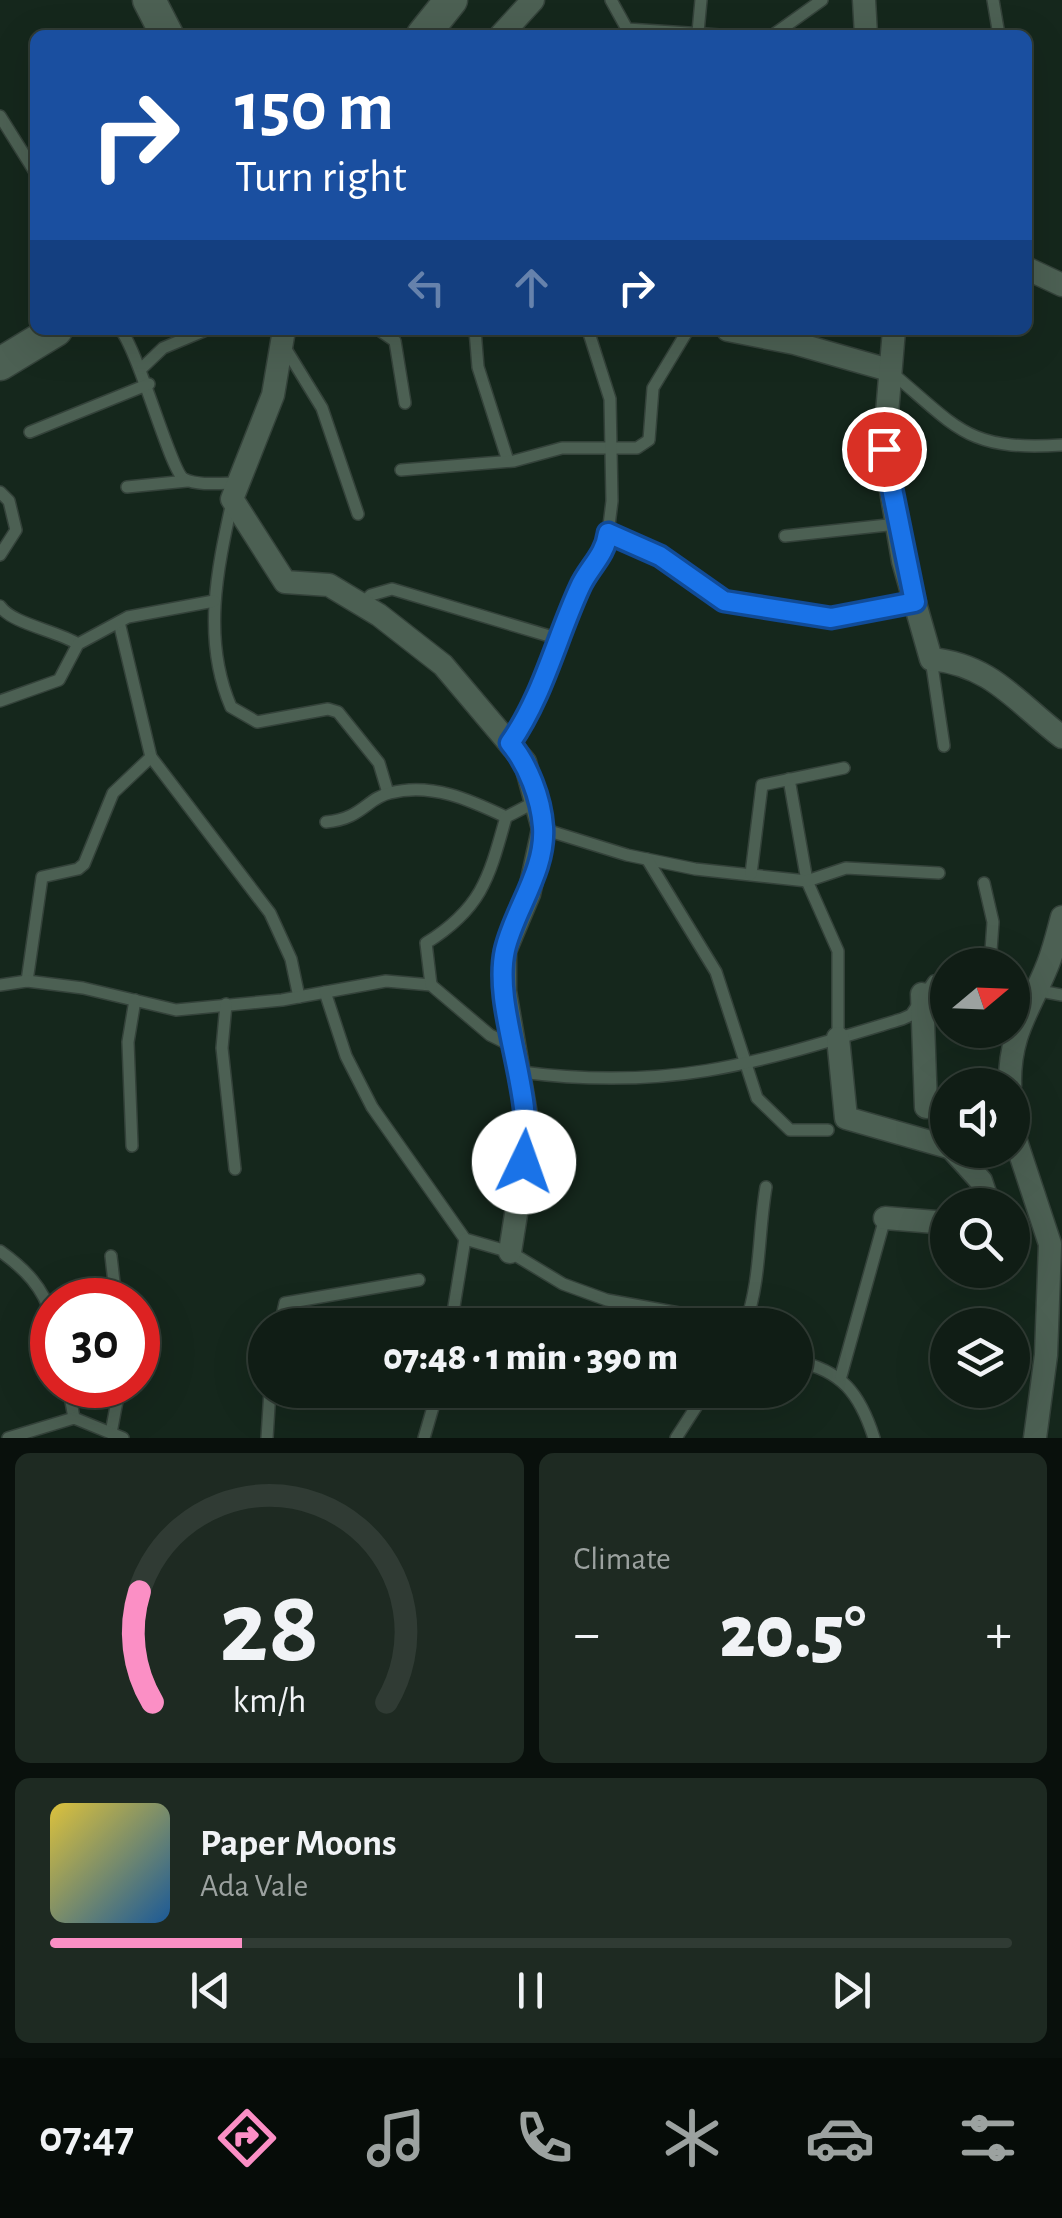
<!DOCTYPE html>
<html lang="en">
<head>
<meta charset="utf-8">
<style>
	body { margin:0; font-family:"Alegreya Sans",sans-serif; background:#1e2a22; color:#f1f3f6; height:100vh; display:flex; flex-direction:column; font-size:38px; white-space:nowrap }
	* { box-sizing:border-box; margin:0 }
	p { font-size:32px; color:#9ca2a0 }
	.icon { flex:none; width:55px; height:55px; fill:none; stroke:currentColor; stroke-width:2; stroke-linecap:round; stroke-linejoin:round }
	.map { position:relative; height:1438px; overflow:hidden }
	.side { display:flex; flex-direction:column; gap:15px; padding:15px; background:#09100c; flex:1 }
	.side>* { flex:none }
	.banner { position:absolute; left:30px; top:30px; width:1002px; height:305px; border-radius:15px; box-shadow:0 10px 40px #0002,0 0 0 2px #303b34; background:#1a4fa0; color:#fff; overflow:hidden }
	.needle { width:65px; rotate:71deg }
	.buttons { position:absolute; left:930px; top:948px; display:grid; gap:20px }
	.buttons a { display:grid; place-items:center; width:100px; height:100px; border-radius:50%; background:#101d15; box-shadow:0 10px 40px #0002,0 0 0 2px #303b34; font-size:50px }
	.speed { position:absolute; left:30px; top:1278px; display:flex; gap:20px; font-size:50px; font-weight:700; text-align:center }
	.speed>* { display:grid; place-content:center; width:130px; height:130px; border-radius:50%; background:#101d15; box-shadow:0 10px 40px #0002,0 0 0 2px #303b34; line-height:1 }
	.speed .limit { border:15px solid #d22; background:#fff; color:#111 }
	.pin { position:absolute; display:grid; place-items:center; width:85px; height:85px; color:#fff; margin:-42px; border:5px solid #fff; border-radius:50%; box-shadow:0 2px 10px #0007 }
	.me { position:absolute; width:110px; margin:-55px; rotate:3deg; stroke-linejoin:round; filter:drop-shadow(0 0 8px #0008) }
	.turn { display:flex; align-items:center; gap:35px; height:210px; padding:0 40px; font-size:45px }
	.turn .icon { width:130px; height:130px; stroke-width:2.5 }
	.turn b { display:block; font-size:70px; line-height:85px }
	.lanes { display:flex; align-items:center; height:95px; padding:0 40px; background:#0003; justify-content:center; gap:50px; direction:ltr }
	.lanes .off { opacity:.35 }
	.big { font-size:75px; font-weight:800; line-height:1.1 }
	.side .widget { flex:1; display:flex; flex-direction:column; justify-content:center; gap:15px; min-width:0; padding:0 35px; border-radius:15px; background:#1e2a22 }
	.side .dial { align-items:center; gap:0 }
	.dial svg { height:260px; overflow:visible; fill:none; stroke:#303b34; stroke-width:7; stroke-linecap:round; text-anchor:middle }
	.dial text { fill:#f1f3f6; stroke:none }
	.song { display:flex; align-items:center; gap:30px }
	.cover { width:120px; height:120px; border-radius:15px; background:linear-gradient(135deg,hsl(50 70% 55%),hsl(210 70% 35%)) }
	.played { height:10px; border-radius:5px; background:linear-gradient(90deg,#fb8fc5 20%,#303b34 20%) }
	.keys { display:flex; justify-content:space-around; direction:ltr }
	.heat { display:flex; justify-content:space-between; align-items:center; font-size:55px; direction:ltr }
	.side .tiles { flex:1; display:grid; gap:15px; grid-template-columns:1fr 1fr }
	.widget:last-child { grid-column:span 2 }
	.trip { position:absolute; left:248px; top:1308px; width:565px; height:100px; border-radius:50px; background:#101d15; box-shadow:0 10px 40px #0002,0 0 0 2px #303b34; font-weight:800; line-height:100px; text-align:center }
	.dock { display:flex; height:160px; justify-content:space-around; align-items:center; background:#060c08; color:#9ca2a0 }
	.dock .icon { width:70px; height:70px }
	.dock .active { color:#fb8fc5 }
	.dock b { font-size:45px; color:#f1f3f6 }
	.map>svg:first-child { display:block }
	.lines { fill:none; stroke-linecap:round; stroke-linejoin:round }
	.service-casing { stroke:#34423a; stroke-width:14 }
	.minor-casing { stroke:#34423a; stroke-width:25 }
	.secondary-casing { stroke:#34423a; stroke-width:35 }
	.service { stroke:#4c6053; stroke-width:11 }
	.minor { stroke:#4c6053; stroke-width:22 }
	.secondary { stroke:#4c6053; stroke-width:32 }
	.route-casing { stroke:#114b97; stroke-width:25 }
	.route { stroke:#1a73e8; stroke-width:18 }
</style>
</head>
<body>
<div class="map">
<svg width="1062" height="1438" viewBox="0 0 1062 1438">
	<rect width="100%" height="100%" fill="#15271c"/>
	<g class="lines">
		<g class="service-casing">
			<g id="service">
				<polyline points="611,0 627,29 719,35"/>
				<polyline points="993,0 999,35"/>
				<polyline points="698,32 701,0"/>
				<polyline points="773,35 822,0"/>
				<polyline points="0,116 35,172"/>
				<path d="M 121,330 C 141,358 171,472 184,479 C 198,486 223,483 238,483"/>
				<polyline points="379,330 395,341 405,403"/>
				<polyline points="475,330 478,367 508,461"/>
				<polyline points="284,346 322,408 358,514"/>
				<polyline points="142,368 163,348 206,330"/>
				<path d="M 891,372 C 959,429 967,451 1062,445"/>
				<polyline points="30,432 149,384"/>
				<polyline points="401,470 514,461 562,448 637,448 649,440 653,388 688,330"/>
				<polyline points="127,487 187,481"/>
				<polyline points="0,492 9,501 16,530 0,555"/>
				<path d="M 232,502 C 217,570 202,640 231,707 L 257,722 L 328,709 L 338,712 L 379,763 L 388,793"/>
				<polyline points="608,533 659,556 724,601 831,618 915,602"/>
				<polyline points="785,536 897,524"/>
				<polyline points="362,604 371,595 392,589 556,638"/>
				<path d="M 0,606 C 12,624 55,630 78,644"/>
				<polyline points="119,622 151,757 270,913 291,959 299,997"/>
				<polyline points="931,659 944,746"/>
				<polyline points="0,701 59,680 78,644 128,617 214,601"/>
				<polyline points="510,743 533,710 556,638 585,575 606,550 612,501 610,399 588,330"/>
				<polyline points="789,779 807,881 838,951 838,1038"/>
				<path d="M 326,822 C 362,819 367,798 390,793 C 431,782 470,800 506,817"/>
				<polyline points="543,829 627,855 695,869 807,881 846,868 939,873"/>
				<polyline points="647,859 716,972 757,1098 790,1130 828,1130"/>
				<polyline points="751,874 762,785 844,768"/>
				<polyline points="984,883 993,922 990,965"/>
				<polyline points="27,981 42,877 78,869 84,864 113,793 151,757"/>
				<polyline points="0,985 27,981 83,988 176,1010 282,1000 386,981 431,985 490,1035 514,1047"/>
				<path d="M 431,985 L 426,943 C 482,908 489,878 506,817 L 535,802"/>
				<polyline points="1035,990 1062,995"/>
				<polyline points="325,992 346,1056 372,1107 465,1239 510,1252 563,1284 607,1300 745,1325"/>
				<polyline points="1012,993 1031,997"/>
				<polyline points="226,1004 222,1048 235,1169"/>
				<path d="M 521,1072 C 672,1092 760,1062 902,1019 L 911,1015 L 934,981 L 948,979"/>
				<polyline points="132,1146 128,1042 135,1000"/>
				<path d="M 0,1251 C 25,1269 43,1287 52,1317"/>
				<polyline points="111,1256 116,1300"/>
				<polyline points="280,1325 285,1303 419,1280"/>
				<polyline points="451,1325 465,1239"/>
				<path d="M 745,1325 C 761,1281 758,1234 766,1187"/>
				<path d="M 795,1361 C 842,1370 860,1394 874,1438"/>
				<polyline points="841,1376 885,1218"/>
				<polyline points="68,1385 74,1418"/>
				<polyline points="111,1433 120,1385"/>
				<polyline points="8,1438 74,1418 123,1438"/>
				<polyline points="267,1438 270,1390"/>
				<polyline points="424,1438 438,1390"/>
				<polyline points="676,1438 707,1390"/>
			</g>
		</g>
		<g class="minor-casing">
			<g id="minor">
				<polyline points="864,0 866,35"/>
				<polyline points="501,35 533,0"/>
				<polyline points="1028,269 1062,285"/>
				<polyline points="284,330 273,395 232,499 285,582 329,585 379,615 443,665 525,762 543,829 529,894 505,951 505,991 529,1132 510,1252"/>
				<polyline points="728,330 794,343 889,370"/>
				<path d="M 894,330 L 884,449 L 903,561 L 931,659 C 992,665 1016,702 1062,737"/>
				<polyline points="922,994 926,1107"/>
				<polyline points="838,1038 846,1118 948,1147"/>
				<path d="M 1010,1085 C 1009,1032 1030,1010 1048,964 C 1054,949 1058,932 1062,917"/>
				<polyline points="1012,1129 1050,1244 1046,1355 1035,1438"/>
				<polyline points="953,1150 981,1181 989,1205"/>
				<polyline points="885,1218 948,1223"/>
			</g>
		</g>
		<g class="secondary-casing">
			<g id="secondary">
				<polyline points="149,0 167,35"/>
				<polyline points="423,35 451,0"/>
				<polyline points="0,364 56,330"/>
			</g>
		</g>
		<use href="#service" class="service"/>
		<use href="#minor" class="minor"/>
		<use href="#secondary" class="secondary"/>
	</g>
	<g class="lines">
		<g class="route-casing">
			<path id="route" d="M 524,1162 C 535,1090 492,1009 505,950 C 514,910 546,871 543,827 C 541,798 528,765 510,743 C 543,696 556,639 580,587 C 589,567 605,556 608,533 L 660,556 L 724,601 L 831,618 L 915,602 L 884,449"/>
		</g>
		<use href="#route" class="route"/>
	</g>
</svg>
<div class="buttons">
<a><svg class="needle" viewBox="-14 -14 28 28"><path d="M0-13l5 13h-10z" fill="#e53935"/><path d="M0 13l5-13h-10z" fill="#9ca2a0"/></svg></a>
<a><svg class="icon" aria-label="sound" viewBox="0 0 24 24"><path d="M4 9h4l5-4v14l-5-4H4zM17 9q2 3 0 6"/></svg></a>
<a><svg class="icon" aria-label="search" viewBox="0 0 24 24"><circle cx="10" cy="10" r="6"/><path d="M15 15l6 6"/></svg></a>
<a><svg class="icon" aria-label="layers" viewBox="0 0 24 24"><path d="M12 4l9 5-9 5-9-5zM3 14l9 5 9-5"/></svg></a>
</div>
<div class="speed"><div class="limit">30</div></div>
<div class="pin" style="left:884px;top:449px;background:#d93025"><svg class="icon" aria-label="arrive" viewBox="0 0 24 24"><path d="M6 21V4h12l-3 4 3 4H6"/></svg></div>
<svg class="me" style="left:524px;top:1162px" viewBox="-20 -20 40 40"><circle r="19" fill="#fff"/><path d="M0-13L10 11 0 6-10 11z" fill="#1a73e8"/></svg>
<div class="trip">07:48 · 1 min · 390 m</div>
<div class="banner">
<div class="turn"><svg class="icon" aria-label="right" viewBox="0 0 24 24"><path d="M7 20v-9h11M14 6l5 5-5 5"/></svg><div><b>150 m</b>Turn right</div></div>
<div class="lanes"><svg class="icon off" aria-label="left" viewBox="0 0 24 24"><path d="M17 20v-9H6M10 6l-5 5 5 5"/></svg><svg class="icon off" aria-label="ahead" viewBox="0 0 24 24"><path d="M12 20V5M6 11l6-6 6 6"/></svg><svg class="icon" aria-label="right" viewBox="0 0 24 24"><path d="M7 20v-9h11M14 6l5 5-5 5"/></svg></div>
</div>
</div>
<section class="side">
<div class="tiles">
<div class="widget dial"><svg viewBox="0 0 100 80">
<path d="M14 69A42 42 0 1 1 86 69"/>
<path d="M14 69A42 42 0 0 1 10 35" stroke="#fb8fc5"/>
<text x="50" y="56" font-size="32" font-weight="700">28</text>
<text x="50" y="72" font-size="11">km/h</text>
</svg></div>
<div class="widget"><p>Climate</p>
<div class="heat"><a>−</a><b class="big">20.5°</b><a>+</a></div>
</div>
<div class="widget">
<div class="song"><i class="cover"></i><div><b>Paper Moons</b><p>Ada Vale</p></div></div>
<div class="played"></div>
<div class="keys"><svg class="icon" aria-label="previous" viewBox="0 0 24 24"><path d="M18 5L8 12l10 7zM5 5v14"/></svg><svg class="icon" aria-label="pause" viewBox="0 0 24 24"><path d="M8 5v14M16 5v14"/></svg><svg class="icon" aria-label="next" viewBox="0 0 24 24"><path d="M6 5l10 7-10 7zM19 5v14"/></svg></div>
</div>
</div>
</section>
<nav class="dock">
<b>07:47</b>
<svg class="icon active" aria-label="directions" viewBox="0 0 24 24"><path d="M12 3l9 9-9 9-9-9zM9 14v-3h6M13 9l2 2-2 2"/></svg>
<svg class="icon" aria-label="music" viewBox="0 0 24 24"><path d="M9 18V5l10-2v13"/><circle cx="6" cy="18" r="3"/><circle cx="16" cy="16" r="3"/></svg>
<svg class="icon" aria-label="phone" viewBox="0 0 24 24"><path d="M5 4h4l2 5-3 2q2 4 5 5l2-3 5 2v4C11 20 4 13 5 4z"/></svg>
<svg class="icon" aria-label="climate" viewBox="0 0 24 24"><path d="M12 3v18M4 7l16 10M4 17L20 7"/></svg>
<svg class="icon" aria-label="car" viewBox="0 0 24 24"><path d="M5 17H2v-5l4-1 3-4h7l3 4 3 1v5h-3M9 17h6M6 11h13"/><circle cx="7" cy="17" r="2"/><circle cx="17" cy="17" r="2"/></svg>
<svg class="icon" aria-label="filters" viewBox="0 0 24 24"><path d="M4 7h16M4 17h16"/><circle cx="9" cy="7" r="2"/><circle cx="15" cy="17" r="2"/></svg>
</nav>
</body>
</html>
